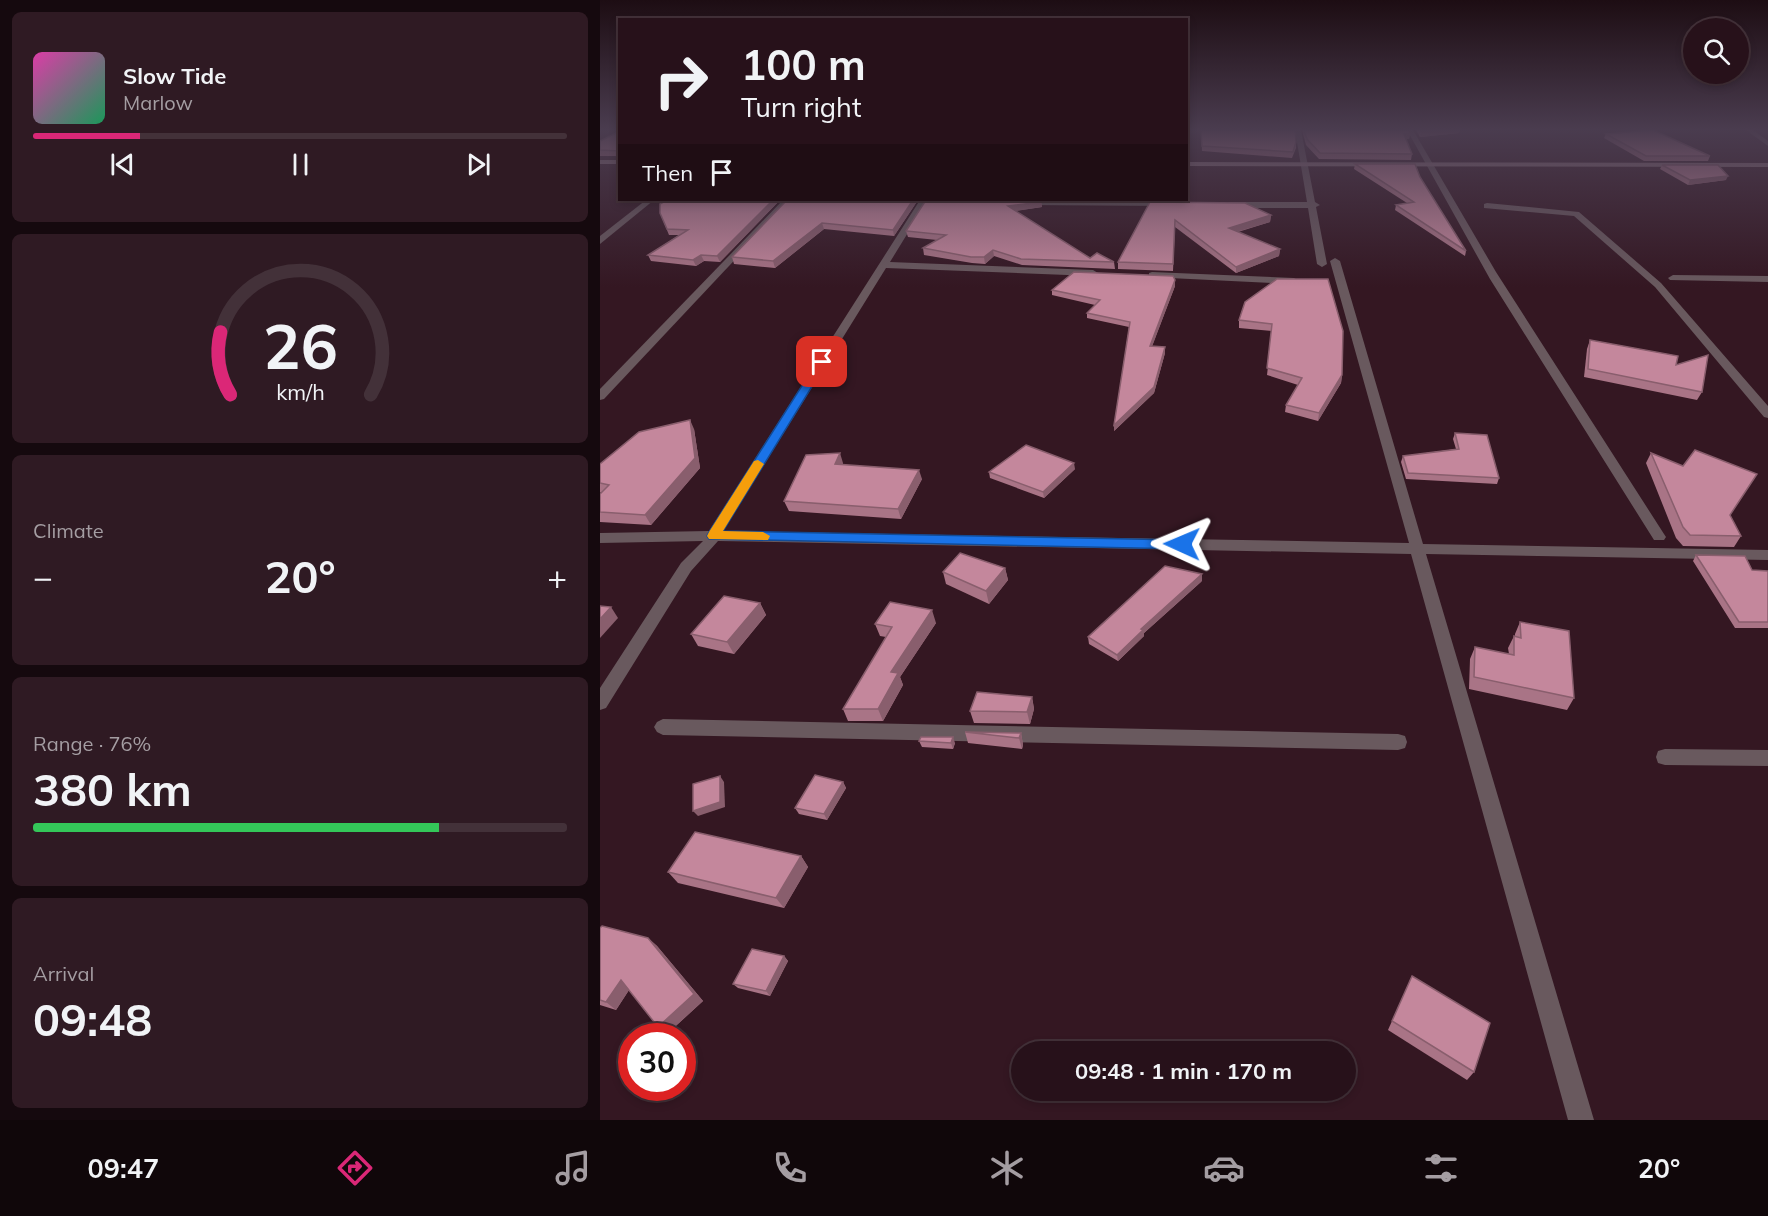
<!DOCTYPE html>
<html lang="en">
<head>
<meta charset="utf-8">
<style>
	body { margin:0; font-family:Mulish,sans-serif; background:#2f1a23; color:#f1f3f6; height:100vh; display:flex; flex-direction:column; font-size:22px; white-space:nowrap }
	* { box-sizing:border-box; margin:0 }
	p { font-size:20px; color:#a49da2 }
	.icon { flex:none; width:33px; height:33px; fill:none; stroke:currentColor; stroke-width:2; stroke-linecap:round; stroke-linejoin:round }
	.map { position:relative; flex:1; overflow:hidden }
	.drawer { display:flex; flex-direction:column; gap:12px; padding:12px; background:#15090e; width:600px }
	.drawer>* { flex:none }
	.top-card { position:absolute; left:18px; top:18px; width:570px; height:183px; border-radius:0px; box-shadow:0 3px 9px #0003,0 0 0 2px #433139; background:#27111a; color:#f1f3f6; overflow:hidden }
	.buttons { position:absolute; left:1083px; top:18px; display:grid; gap:12px }
	.buttons a { display:grid; place-items:center; width:66px; height:66px; border-radius:50%; background:#27111a; box-shadow:0 3px 9px #0003,0 0 0 2px #433139; font-size:30px }
	.speed { position:absolute; left:18px; top:1023px; display:flex; gap:12px; font-size:30px; font-weight:700; text-align:center }
	.speed>* { display:grid; place-content:center; width:78px; height:78px; border-radius:50%; background:#27111a; box-shadow:0 3px 9px #0003,0 0 0 2px #433139; line-height:1 }
	.speed .limit { border:9px solid #d22; background:#fff; color:#111 }
	.pin { position:absolute; display:grid; place-items:center; width:51px; height:51px; color:#fff; margin:-26px; border-radius:12px; box-shadow:0 3px 9px #0006 }
	.me { position:absolute; width:66px; margin:-33px; rotate:271deg; stroke-linejoin:round; filter:drop-shadow(0 0 4px #0008) }
	.turn { display:flex; align-items:center; gap:21px; height:126px; padding:0 24px; font-size:27px }
	.turn .icon { width:78px; height:78px; stroke-width:2.5 }
	.turn b { display:block; font-size:42px; line-height:51px }
	.then { display:flex; align-items:center; height:57px; padding:0 24px; background:#0003; gap:12px; font-size:22px }
	.big { font-size:45px; font-weight:700; line-height:1.1 }
	.drawer .widget { flex:1; display:flex; flex-direction:column; justify-content:center; gap:9px; min-width:0; padding:0 21px; border-radius:9px; background:#2f1a23 }
	.drawer .dial { align-items:center; gap:0 }
	.dial svg { height:156px; overflow:visible; fill:none; stroke:#433139; stroke-width:7; stroke-linecap:round; text-anchor:middle }
	.dial text { fill:#f1f3f6; stroke:none }
	.song { display:flex; align-items:center; gap:18px }
	.cover { width:72px; height:72px; border-radius:9px; background:linear-gradient(135deg,hsl(320 70% 55%),hsl(150 70% 35%)) }
	.played { height:6px; border-radius:3px; background:linear-gradient(90deg,#db2777 20%,#433139 20%) }
	.keys { display:flex; justify-content:space-around; direction:ltr }
	.heat { display:flex; justify-content:space-between; align-items:center; font-size:33px; direction:ltr }
	.charge { height:9px; border-radius:4px; background:linear-gradient(90deg,#34c759 76%,#433139 0) }
	.trip { position:absolute; left:411px; top:1041px; width:345px; height:60px; border-radius:30px; background:#27111a; box-shadow:0 3px 9px #0003,0 0 0 2px #433139; font-weight:700; line-height:60px; text-align:center }
	.menu { display:flex; height:96px; justify-content:space-around; align-items:center; background:#10070a; color:#a49da2 }
	.menu .icon { width:42px; height:42px }
	.menu .selected { color:#db2777 }
	.menu b { font-size:27px; color:#f1f3f6 }
	main { display:flex; flex:1; min-height:0 }
	.map>svg:first-child { display:block }
	.lines { fill:none; stroke-linecap:round; stroke-linejoin:round }
	.street { fill:#69595e; fill-rule:evenodd }
	.secondary { fill:#927981; fill-rule:evenodd }
	.wall { fill:#a97486 }
	.shaded-wall { fill:#895e6d }
	.building { fill:#c4879c; stroke:#895e6d; stroke-width:1.5 }
	.route { fill:#1a73e8; stroke:#114b97; stroke-width:1.5 }
	.slow { fill:#f59e0b }
</style>
</head>
<body>
<main>
<section class="drawer">
<div class="widget">
<div class="song"><i class="cover"></i><div><b>Slow Tide</b><p>Marlow</p></div></div>
<div class="played"></div>
<div class="keys"><svg class="icon" aria-label="previous" viewBox="0 0 24 24"><path d="M18 5L8 12l10 7zM5 5v14"/></svg><svg class="icon" aria-label="pause" viewBox="0 0 24 24"><path d="M8 5v14M16 5v14"/></svg><svg class="icon" aria-label="next" viewBox="0 0 24 24"><path d="M6 5l10 7-10 7zM19 5v14"/></svg></div>
</div>
<div class="widget dial"><svg viewBox="0 0 100 80">
<path d="M14 69A42 42 0 1 1 86 69"/>
<path d="M14 69A42 42 0 0 1 9 37" stroke="#db2777"/>
<text x="50" y="56" font-size="32" font-weight="700">26</text>
<text x="50" y="72" font-size="11">km/h</text>
</svg></div>
<div class="widget"><p>Climate</p>
<div class="heat"><a>−</a><b class="big">20°</b><a>+</a></div>
</div>
<div class="widget"><p>Range · 76%</p><b class="big">380 km</b><div class="charge"></div></div>
<div class="widget"><p>Arrival</p><b class="big">09:48</b></div>
</section>
<div class="map">
<svg width="1168" height="1120" viewBox="0 0 1168 1120">
	<rect width="100%" height="100%" fill="#341722"/>
	<g class="lines">
		<g class="street">
			<polygon points="695,130 701,130 715,202 720,205 716,207 727,264 722,267 717,264 708,208 630,208 626,205 630,202 707,202"/>
			<polygon points="807,130 813,130 896,272 1064,534 1066,537 1064,540 1054,540 890,279"/>
			<polygon points="1146,130 1153,130 1168,141 1168,146"/>
			<polygon points="46,200 54,200 0,244 0,236"/>
			<polygon points="183,200 191,200 4,399 0,400 0,389"/>
			<polygon points="320,200 328,200 290,262 493,270 498,273 493,276 286,268 123,531 809,543 730,261 735,258 740,261 823,544 1168,550 1168,560 826,554 994,1120 968,1120 811,554 118,541 91,571 6,708 0,710 0,688 81,563 103,541 0,543 0,533 109,531"/>
			<polygon points="426,201 570,202 574,204 570,206 423,205 422,203"/>
			<polygon points="887,203 979,212 1061,283 1168,406 1168,418 1164,417 1055,287 974,216 884,208 884,204"/>
			<polygon points="552,272 694,278 699,281 694,284 549,277 549,273"/>
			<polygon points="1073,275 1168,276 1168,282 1070,280 1068,278"/>
			<polygon points="63,719 798,734 805,736 807,742 805,748 798,750 63,735 57,732 54,727 57,722"/>
			<polygon points="1065,749 1168,750 1168,766 1065,765 1058,763 1056,757 1058,751"/>
		</g>
		<g class="secondary">
			<rect x="0" y="160" width="20" height="4"/>
			<polygon points="586,162 1168,163 1168,167 586,166"/>
		</g>
	</g>
	<g class="wall">
		<polygon points="601,130 696,142 696,148 692,158 602,151"/>
		<polygon points="702,130 809,130 810,133 809,139 806,139 812,154 811,160 719,159 706,145"/>
		<polygon points="816,130 860,130 859,133 820,137"/>
		<polygon points="20,131 20,156 0,156 0,141"/>
		<polygon points="1006,134 1110,156 1108,161 1044,161 1004,138"/>
		<polygon points="755,164 820,177 866,251 865,256 795,210 796,205 807,203 754,169"/>
		<polygon points="1062,165 1126,180 1088,185 1060,169"/>
		<polygon points="180,200 120,262 104,261 96,266 51,261 48,255 79,235 69,235 60,213"/>
		<polygon points="187,200 318,200 294,236 224,229 175,268 134,264 132,257"/>
		<polygon points="326,200 425,200 424,200 425,201 441,202 442,207 415,211 490,258 514,262 515,269 422,265 394,256 385,264 372,263 324,255 323,248 337,240 308,237 306,231"/>
		<polygon points="550,202 671,215 670,222 638,232 680,249 679,256 636,273 575,227 573,271 518,269 518,262"/>
		<polygon points="575,280 575,286 552,346 565,353 554,393 514,431 529,327 487,318 487,313 495,305 452,295 452,290"/>
		<polygon points="645,302 742,375 741,383 718,421 685,412 686,405 698,385 667,375 672,331 639,328 639,320"/>
		<polygon points="990,340 1076,365 1102,392 1097,400 984,377 987,349"/>
		<polygon points="94,429 100,468 51,525 0,522 0,494 1,493 0,492 0,464"/>
		<polygon points="855,433 899,478 897,484 806,479 801,462 803,456 856,449 853,439"/>
		<polygon points="1051,453 1130,515 1141,536 1134,547 1083,546 1076,538 1046,463"/>
		<polygon points="243,463 243,465 322,479 301,519 189,511 184,501"/>
		<polygon points="475,469 444,498 390,478 389,472"/>
		<polygon points="1096,555 1152,570 1168,571 1168,628 1135,628 1093,561"/>
		<polygon points="405,568 408,580 389,604 346,584 343,572"/>
		<polygon points="602,581 544,633 544,636 518,661 489,644 488,637"/>
		<polygon points="160,603 166,615 134,654 98,646 91,634"/>
		<polygon points="920,622 974,698 967,710 869,689 870,659 875,647 909,654 908,648 914,636 915,636 915,634"/>
		<polygon points="336,623 300,677 303,685 283,721 248,721 243,709 286,637 280,636 275,624"/>
		<polygon points="432,697 434,709 430,724 374,723 370,711"/>
		<polygon points="365,732 421,733 423,745 422,749 368,743"/>
		<polygon points="319,741 355,743 353,749 322,747"/>
		<polygon points="243,782 246,788 227,820 199,814 195,808"/>
		<polygon points="201,856 208,867 184,908 78,883 68,872"/>
		<polygon points="0,928 48,938 57,946 103,1001 67,1034 29,990 16,1010 0,1005"/>
		<polygon points="184,956 188,961 170,996 138,988 133,984"/>
		<polygon points="812,976 874,1072 867,1080 788,1030"/>
	</g>
	<g class="shaded-wall">
		<polygon points="838,130 860,130 859,133 820,137 821,132"/>
		<polygon points="810,133 809,139 803,139 804,134"/>
		<polygon points="1128,176 1126,180 1088,185 1090,180"/>
		<polygon points="173,200 180,200 120,262 117,256"/>
		<polygon points="313,200 318,200 294,236 293,230"/>
		<polygon points="441,202 442,207 409,212 408,206"/>
		<polygon points="671,215 670,222 629,234 629,228"/>
		<polygon points="222,223 224,229 175,268 173,261"/>
		<polygon points="680,249 679,256 636,273 636,267"/>
		<polygon points="393,250 394,256 385,264 384,257"/>
		<polygon points="101,255 104,261 96,266 93,260"/>
		<polygon points="575,280 575,286 550,352 550,346"/>
		<polygon points="565,347 565,353 554,393 514,431 514,425"/>
		<polygon points="742,375 741,383 718,421 719,413"/>
		<polygon points="90,420 94,429 100,468 51,525 45,515"/>
		<polygon points="240,453 243,463 239,473 235,464"/>
		<polygon points="474,463 475,469 444,498 443,492"/>
		<polygon points="319,470 322,479 301,519 298,509"/>
		<polygon points="405,568 408,580 389,604 386,591"/>
		<polygon points="602,574 602,581 544,633 544,636 518,661 517,655 541,629"/>
		<polygon points="160,603 166,615 134,654 127,642"/>
		<polygon points="11,607 18,618 0,638 0,619"/>
		<polygon points="332,610 336,623 300,677 303,685 283,721 278,709 291,672"/>
		<polygon points="432,697 434,709 430,724 427,712"/>
		<polygon points="421,733 423,745 422,749 419,738"/>
		<polygon points="353,737 355,743 353,749 351,743"/>
		<polygon points="120,776 124,782 125,807 98,816 93,811"/>
		<polygon points="243,782 246,788 227,820 224,814"/>
		<polygon points="201,856 208,867 184,908 176,898"/>
		<polygon points="48,938 57,946 103,1001 67,1034 58,1027"/>
		<polygon points="184,956 188,961 170,996 166,991"/>
		<polygon points="21,980 31,987 16,1010 6,1002"/>
	</g>
	<g class="building">
		<polygon points="601,130 695,130 696,142 693,152 602,146"/>
		<polygon points="704,130 809,130 810,133 804,134 812,154 720,153 707,139"/>
		<polygon points="820,130 838,130 821,132"/>
		<polygon points="1053,130 1110,156 1046,156 1006,134"/>
		<polygon points="20,131 20,151 0,150 0,141"/>
		<polygon points="755,164 815,164 820,177 866,251 796,205 814,202"/>
		<polygon points="1062,165 1118,165 1128,176 1090,180"/>
		<polygon points="67,200 173,200 117,256 101,255 93,260 48,255 88,230 67,229 60,213 60,204"/>
		<polygon points="187,200 313,200 293,230 222,223 173,261 132,257"/>
		<polygon points="326,200 423,200 425,201 441,202 408,206 490,258 497,253 514,262 421,259 393,250 384,257 371,257 323,248 346,235 306,231"/>
		<polygon points="550,202 645,203 671,215 629,228 680,249 636,267 575,220 573,264 518,262"/>
		<polygon points="474,272 573,276 575,280 550,346 565,347 554,387 514,425 530,322 487,313 500,300 452,290"/>
		<polygon points="677,279 728,279 743,331 742,375 719,413 686,405 702,378 667,368 672,324 639,320 645,302"/>
		<polygon points="990,340 1078,356 1076,365 1108,355 1102,392 988,369"/>
		<polygon points="90,420 95,458 45,515 0,512 0,494 9,485 0,483 0,464 39,432"/>
		<polygon points="855,433 887,435 899,478 808,473 803,456 859,449"/>
		<polygon points="426,445 474,463 443,492 389,472"/>
		<polygon points="1095,450 1157,474 1130,515 1141,536 1090,535 1083,527 1051,453 1083,466"/>
		<polygon points="240,453 235,464 319,470 298,509 184,501 206,455"/>
		<polygon points="360,553 405,568 386,591 343,572"/>
		<polygon points="1096,555 1145,556 1152,570 1168,571 1168,622 1139,622"/>
		<polygon points="565,566 602,574 541,629 543,630 517,655 488,637"/>
		<polygon points="124,596 160,603 127,642 91,634"/>
		<polygon points="290,602 332,610 291,672 298,673 278,709 243,709 292,627 275,624"/>
		<polygon points="0,606 11,607 0,619"/>
		<polygon points="920,622 969,631 974,698 874,677 875,647 914,655 914,636 921,638"/>
		<polygon points="377,692 432,697 427,712 370,711"/>
		<polygon points="365,732 421,733 419,738"/>
		<polygon points="321,737 353,737 351,743 319,741"/>
		<polygon points="215,775 243,782 224,814 195,808"/>
		<polygon points="120,776 120,802 93,811 93,784"/>
		<polygon points="95,832 201,856 176,898 68,872"/>
		<polygon points="2,926 48,938 94,994 58,1027 21,980 6,1002 0,1000 0,928"/>
		<polygon points="152,949 184,956 166,991 133,984"/>
		<polygon points="812,976 890,1023 874,1072 792,1021"/>
	</g>
	<linearGradient id="sky" x2="0" y2="1"><stop stop-color="#1d0d13"/><stop offset="0.45" stop-color="#4a3c4f"/><stop offset="1" stop-color="#4a3c4f" stop-opacity="0"/></linearGradient>
	<rect width="1168" height="287" fill="url(#sky)"/>
	<polygon class="route" points="222,359 227,362 123,531 582,540 589,544 582,549 109,539 107,536 109,532 217,362"/>
	<polygon class="slow" points="158,460 164,464 123,531 163,532 170,536 168,540 109,539 107,536 109,532 154,461"/>
</svg>
<div class="buttons">
<a><svg class="icon" aria-label="search" viewBox="0 0 24 24"><circle cx="10" cy="10" r="6"/><path d="M15 15l6 6"/></svg></a>
</div>
<div class="speed"><div class="limit">30</div></div>
<div class="pin" style="left:222px;top:362px;background:#d93025"><svg class="icon" aria-label="arrive" viewBox="0 0 24 24"><path d="M6 21V4h12l-3 4 3 4H6"/></svg></div>
<svg class="me" style="left:582px;top:544px" viewBox="-20 -20 40 40"><path d="M0-17L14 15 0 8-14 15z" fill="#1a73e8" stroke="#fff" stroke-width="4"/></svg>
<div class="trip">09:48 · 1 min · 170 m</div>
<div class="top-card">
<div class="turn"><svg class="icon" aria-label="right" viewBox="0 0 24 24"><path d="M7 20v-9h11M14 6l5 5-5 5"/></svg><div><b>100 m</b>Turn right</div></div>
<div class="then">Then<svg class="icon" aria-label="arrive" viewBox="0 0 24 24"><path d="M6 21V4h12l-3 4 3 4H6"/></svg></div>
</div>
</div>
</main>
<nav class="menu">
<b>09:47</b>
<svg class="icon selected" aria-label="directions" viewBox="0 0 24 24"><path d="M12 3l9 9-9 9-9-9zM9 14v-3h6M13 9l2 2-2 2"/></svg>
<svg class="icon" aria-label="music" viewBox="0 0 24 24"><path d="M9 18V5l10-2v13"/><circle cx="6" cy="18" r="3"/><circle cx="16" cy="16" r="3"/></svg>
<svg class="icon" aria-label="phone" viewBox="0 0 24 24"><path d="M5 4h4l2 5-3 2q2 4 5 5l2-3 5 2v4C11 20 4 13 5 4z"/></svg>
<svg class="icon" aria-label="climate" viewBox="0 0 24 24"><path d="M12 3v18M4 7l16 10M4 17L20 7"/></svg>
<svg class="icon" aria-label="car" viewBox="0 0 24 24"><path d="M5 17H2v-5l4-1 3-4h7l3 4 3 1v5h-3M9 17h6M6 11h13"/><circle cx="7" cy="17" r="2"/><circle cx="17" cy="17" r="2"/></svg>
<svg class="icon" aria-label="filters" viewBox="0 0 24 24"><path d="M4 7h16M4 17h16"/><circle cx="9" cy="7" r="2"/><circle cx="15" cy="17" r="2"/></svg>
<b>20°</b>
</nav>
</body>
</html>
